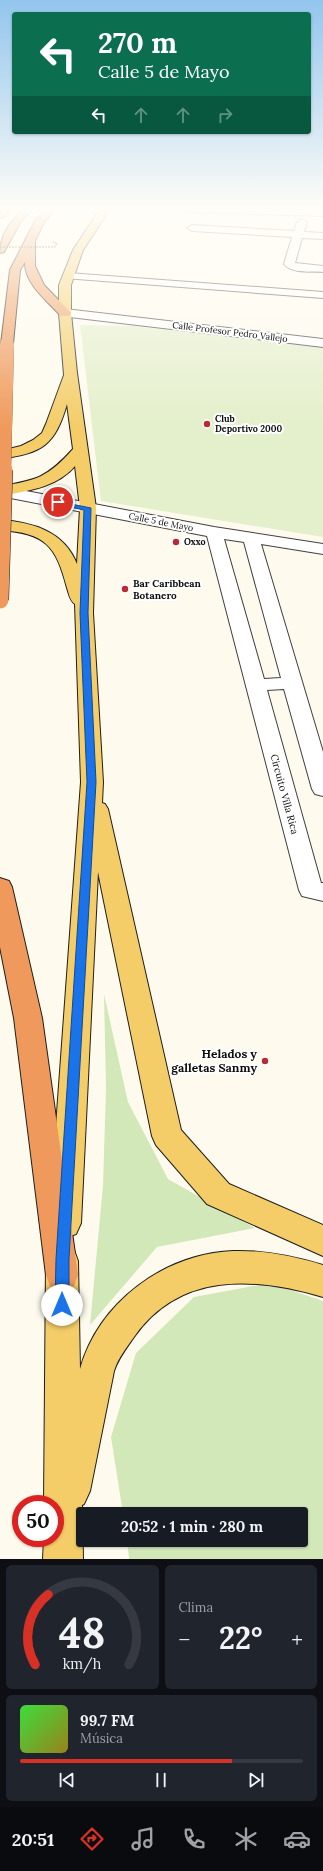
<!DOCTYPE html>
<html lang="es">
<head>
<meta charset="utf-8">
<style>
	body { margin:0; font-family:Lora,serif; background:#20242c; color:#f1f3f6; height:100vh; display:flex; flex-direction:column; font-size:15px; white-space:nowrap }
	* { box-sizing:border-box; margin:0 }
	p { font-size:13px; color:#9ea1a6 }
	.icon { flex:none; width:22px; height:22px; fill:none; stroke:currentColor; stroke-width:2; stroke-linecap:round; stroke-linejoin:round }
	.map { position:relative; height:1559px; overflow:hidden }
	.drawer { display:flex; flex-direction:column; gap:6px; padding:6px; background:#0d0f14; flex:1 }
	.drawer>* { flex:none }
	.guide { position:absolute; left:12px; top:12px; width:299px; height:122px; border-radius:4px; box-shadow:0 1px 3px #0004; background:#0b6e4f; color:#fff; overflow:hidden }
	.speed { position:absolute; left:12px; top:1495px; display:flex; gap:8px; font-size:20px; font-weight:700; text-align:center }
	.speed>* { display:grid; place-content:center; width:52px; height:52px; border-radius:50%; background:#171b24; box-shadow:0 1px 3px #0004; line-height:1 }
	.speed .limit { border:6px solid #d22; background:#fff; color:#111 }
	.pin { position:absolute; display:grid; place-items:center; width:34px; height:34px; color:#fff; margin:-17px; border:2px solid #fff; border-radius:50%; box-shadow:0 1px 4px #0007 }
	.me { position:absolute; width:44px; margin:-22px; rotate:0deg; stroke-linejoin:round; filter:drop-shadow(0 0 3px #0008) }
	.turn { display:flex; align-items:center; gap:14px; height:84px; padding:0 20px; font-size:18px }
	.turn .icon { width:52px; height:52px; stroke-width:2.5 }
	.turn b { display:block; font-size:28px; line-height:34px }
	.lanes { display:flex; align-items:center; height:38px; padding:0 20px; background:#0003; justify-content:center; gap:20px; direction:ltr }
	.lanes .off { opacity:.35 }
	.big { font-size:30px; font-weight:800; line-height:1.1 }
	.drawer .widget { flex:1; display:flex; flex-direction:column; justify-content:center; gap:6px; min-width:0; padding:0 14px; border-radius:6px; background:#20242c }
	.drawer .dial { align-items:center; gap:0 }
	.dial svg { height:104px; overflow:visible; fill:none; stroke:#363941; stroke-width:7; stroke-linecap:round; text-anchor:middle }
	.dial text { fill:#f1f3f6; stroke:none }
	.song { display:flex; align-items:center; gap:12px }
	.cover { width:48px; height:48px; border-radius:6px; background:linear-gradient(135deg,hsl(120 70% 55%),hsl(50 70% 35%)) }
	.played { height:4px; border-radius:2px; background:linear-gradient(90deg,#d93025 75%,#363941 75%) }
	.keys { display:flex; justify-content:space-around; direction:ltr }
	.heat { display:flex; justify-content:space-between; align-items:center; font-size:22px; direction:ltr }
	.drawer .tiles { flex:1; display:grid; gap:6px; grid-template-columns:1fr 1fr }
	.widget:last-child { grid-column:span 2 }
	.trip { position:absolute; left:76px; top:1507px; width:232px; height:40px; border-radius:4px; background:#171b24; box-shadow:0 1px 3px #0004; font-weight:800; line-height:40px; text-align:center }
	.dock { display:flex; height:64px; justify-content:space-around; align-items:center; background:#090b0e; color:#9ea1a6 }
	.dock .icon { width:28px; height:28px }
	.dock .current { color:#d93025 }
	.dock b { font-size:18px; color:#f1f3f6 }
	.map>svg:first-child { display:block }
	.green { fill:#d3e8b9 }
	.pitch { fill:#e4efcb }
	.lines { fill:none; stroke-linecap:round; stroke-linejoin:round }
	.minor-casing { stroke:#404040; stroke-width:2 }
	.major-casing { stroke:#1e1e1e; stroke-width:2 }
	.highway-casing { stroke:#1e1e1e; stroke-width:2 }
	.minor { fill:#fff; fill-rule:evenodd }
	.major { fill:#f4cd69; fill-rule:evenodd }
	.highway { fill:#ef9a5c; fill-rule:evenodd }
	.highway-bridge-far1-casing { stroke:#1e1e1e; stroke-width:14; stroke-linecap:butt }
	.highway-bridge-casing { stroke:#1e1e1e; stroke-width:18; stroke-linecap:butt }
	.path-bridge { stroke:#2f2f2f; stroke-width:1; stroke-dasharray:2 1; stroke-linecap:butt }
	.highway-bridge-far1 { stroke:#ef9a5c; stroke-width:14 }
	.highway-bridge { stroke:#ef9a5c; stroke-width:17 }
	.route { fill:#1a73e8; stroke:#114b97 }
	.poi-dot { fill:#b92a36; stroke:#fff; stroke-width:1.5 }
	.labels { text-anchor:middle; stroke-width:4; stroke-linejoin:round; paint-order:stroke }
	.far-street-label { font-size:9px; fill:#0d0d0d; stroke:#fff }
	.far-poi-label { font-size:9px; font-weight:bold; fill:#0d0d0d; stroke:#fff; text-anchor:start }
	.poi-label { font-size:10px; font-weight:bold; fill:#0d0d0d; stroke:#fff; text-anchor:start }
	.street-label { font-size:10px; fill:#0d0d0d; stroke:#fff }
	.near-poi-label { font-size:12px; font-weight:bold; fill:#0d0d0d; stroke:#fff; text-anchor:end }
</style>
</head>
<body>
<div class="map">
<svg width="323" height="1559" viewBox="0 0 323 1559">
	<rect width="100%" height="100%" fill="#fefbee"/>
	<g class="green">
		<polygon points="104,994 128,1102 168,1179 255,1228 157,1247 90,1325 103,1185 106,1089"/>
		<polygon points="270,1283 323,1301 323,1559 129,1559 127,1540 301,1540 301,1514 123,1514 111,1437 136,1353 194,1297"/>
	</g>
	<polygon class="pitch" points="80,325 133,326 323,348 323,537 101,501"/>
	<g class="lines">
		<g class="minor-casing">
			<g id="minor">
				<polygon points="177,209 323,210 323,216 182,212"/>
				<path d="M 302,219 L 307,222 L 304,232 L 323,233 L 323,239 L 302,238 L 295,263 L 323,266 L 323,272 C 311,271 292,274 284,264 L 292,237 L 192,231 L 187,228 L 192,225 L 294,231 L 297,222 Z"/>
				<polygon points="68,273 323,292 323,298 64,278 63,276 64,274"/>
				<polygon points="65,309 323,339 323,347 61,316 59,313 61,310"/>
				<path d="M 0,486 L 214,527 L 323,544 L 323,554 L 261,544 L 323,752 L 323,796 L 315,794 L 312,789 L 284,689 L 267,690 L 321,883 L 323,883 L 323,901 L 302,896 L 299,890 L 207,536 L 0,496 ZM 224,539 L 244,542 L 281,678 L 264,679 Z"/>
			</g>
		</g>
		<g class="major-casing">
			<g id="major">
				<polygon points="1,209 12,209 3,217 0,218"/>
				<path d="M 100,209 L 110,209 L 83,250 L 71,285 L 71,313 L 77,373 L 96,508 L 93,613 L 103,782 L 102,803 L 105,804 L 108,809 L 181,1130 L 229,1184 L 323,1225 L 323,1256 L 207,1204 L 156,1145 L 152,1136 L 98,872 L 81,1223 L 76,1234 L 65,1238 L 54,1234 L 49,1223 L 81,782 L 75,604 C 70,601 69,594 67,588 C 56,546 46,533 0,530 L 0,520 C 32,522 64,531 77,564 L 80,508 L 75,466 C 56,488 27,491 0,496 L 0,486 C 36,481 48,477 73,449 L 67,404 C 55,445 43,453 0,459 L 0,451 L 21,446 L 33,440 L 42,433 L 46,424 L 64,375 L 59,313 L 59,285 L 73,250 Z"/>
				<path d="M 62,1245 L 74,1250 L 78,1261 L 80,1369 C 99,1302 164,1254 233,1251 C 264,1250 293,1256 323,1265 L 323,1297 C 255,1277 180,1271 134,1337 C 127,1347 118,1358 114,1371 L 90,1491 L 84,1504 L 82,1505 L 83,1559 L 43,1559 L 44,1538 L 55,1538 L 55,1504 L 44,1504 L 46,1261 L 50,1250 Z"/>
			</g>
		</g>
		<g class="highway-casing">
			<g id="highway">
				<path d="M 23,209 L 33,209 L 21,221 L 4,252 L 0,253 C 0,235 10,222 23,209 Z"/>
				<path d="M 46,209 L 56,209 L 44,222 L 35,241 L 35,266 L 44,285 L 71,313 L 69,316 L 61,316 C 47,301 24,283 25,262 L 20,270 L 13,344 L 11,347 L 3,347 L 1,344 L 10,270 L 35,221 Z"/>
				<polygon points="0,878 9,881 12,887 42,1018 78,1275 74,1286 62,1291 50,1286 46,1275 14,1018 0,947"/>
			</g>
		</g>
		<use href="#minor" class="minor"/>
		<use href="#major" class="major"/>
		<use href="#highway" class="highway"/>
		<g class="highway-bridge-far1-casing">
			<polyline id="highway-bridge-far1" points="4,471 7,344"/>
		</g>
		<g class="highway-bridge-casing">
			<polyline id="highway-bridge" points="0,600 4,470"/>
		</g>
		<polyline class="path-bridge" points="0,247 55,247 57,243 52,242"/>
		<use href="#highway-bridge-far1" class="highway-bridge-far1"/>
		<use href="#highway-bridge" class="highway-bridge"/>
	</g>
	<linearGradient id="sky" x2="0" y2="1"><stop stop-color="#93c5ed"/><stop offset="0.49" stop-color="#fffdf7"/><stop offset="1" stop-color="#fffdf7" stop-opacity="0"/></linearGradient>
	<rect width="323" height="427" fill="url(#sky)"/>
	<polygon class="route" points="56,501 91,508 88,613 96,782 69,1259 69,1305 67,1310 62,1312 57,1310 55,1305 56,1259 87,782 80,613 84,510 56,504"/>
	<g class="poi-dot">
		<circle cx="207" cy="424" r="4"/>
		<circle cx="176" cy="542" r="4"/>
		<circle cx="125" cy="589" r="4"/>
		<circle cx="265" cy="1061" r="4"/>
	</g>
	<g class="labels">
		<g class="far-street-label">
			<text transform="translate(230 332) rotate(7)" y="3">Calle Profesor Pedro Vallejo</text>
			<text transform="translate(161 522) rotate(11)" y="3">Calle 5 de Mayo</text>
		</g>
		<g class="far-poi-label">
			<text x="215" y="422">Club<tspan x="215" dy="10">Deportivo 2000</tspan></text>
			<text x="184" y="545">Oxxo</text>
		</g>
		<g class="poi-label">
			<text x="133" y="587">Bar Caribbean<tspan x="133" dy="12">Botanero</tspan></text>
		</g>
		<g class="street-label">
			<text transform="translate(285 794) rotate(75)" y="4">Circuito Villa Rica</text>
		</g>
		<g class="near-poi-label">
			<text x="257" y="1058">Helados y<tspan x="257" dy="14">galletas Sanmy</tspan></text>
		</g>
	</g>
</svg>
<div class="speed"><div class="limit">50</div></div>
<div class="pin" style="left:58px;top:502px;background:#d93025"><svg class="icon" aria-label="arrive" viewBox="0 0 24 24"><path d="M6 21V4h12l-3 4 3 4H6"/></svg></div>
<svg class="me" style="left:62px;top:1305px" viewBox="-20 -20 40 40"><circle r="19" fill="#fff"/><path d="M0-13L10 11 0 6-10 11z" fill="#1a73e8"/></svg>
<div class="trip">20:52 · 1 min · 280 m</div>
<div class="guide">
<div class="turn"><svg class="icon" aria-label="left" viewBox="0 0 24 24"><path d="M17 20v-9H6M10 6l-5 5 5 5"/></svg><div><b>270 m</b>Calle 5 de Mayo</div></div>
<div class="lanes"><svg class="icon" aria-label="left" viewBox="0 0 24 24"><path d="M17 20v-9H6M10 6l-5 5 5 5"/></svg><svg class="icon off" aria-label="ahead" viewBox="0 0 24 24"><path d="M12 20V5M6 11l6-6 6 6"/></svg><svg class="icon off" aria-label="ahead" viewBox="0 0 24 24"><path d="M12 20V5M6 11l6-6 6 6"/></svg><svg class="icon off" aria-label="right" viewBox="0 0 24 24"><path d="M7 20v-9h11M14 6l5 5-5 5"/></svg></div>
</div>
</div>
<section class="drawer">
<div class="tiles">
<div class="widget dial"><svg viewBox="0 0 100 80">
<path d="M14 69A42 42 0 1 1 86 69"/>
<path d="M14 69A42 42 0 0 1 24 15" stroke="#d93025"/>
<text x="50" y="56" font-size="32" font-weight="700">48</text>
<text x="50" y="72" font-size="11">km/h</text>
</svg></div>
<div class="widget"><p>Clima</p>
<div class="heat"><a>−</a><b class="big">22°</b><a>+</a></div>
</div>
<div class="widget">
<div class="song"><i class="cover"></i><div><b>99.7 FM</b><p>Música</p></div></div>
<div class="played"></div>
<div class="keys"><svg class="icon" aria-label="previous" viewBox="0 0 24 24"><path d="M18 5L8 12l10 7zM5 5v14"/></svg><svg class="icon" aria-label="pause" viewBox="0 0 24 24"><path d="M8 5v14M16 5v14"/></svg><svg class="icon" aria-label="next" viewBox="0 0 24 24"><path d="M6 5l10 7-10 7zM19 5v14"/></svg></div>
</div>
</div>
</section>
<nav class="dock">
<b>20:51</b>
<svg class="icon current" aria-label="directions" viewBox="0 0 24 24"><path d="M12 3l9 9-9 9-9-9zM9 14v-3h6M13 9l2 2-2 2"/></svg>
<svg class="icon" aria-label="music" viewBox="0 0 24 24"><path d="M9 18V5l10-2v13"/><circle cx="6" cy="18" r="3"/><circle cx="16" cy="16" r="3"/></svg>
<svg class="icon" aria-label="phone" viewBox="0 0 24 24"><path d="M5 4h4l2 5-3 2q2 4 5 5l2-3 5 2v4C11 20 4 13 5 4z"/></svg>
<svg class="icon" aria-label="climate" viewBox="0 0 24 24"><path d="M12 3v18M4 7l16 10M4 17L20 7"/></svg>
<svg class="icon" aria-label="car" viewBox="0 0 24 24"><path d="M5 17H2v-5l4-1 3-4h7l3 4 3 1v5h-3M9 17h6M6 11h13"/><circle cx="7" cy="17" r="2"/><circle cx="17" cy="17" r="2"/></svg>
</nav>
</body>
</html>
